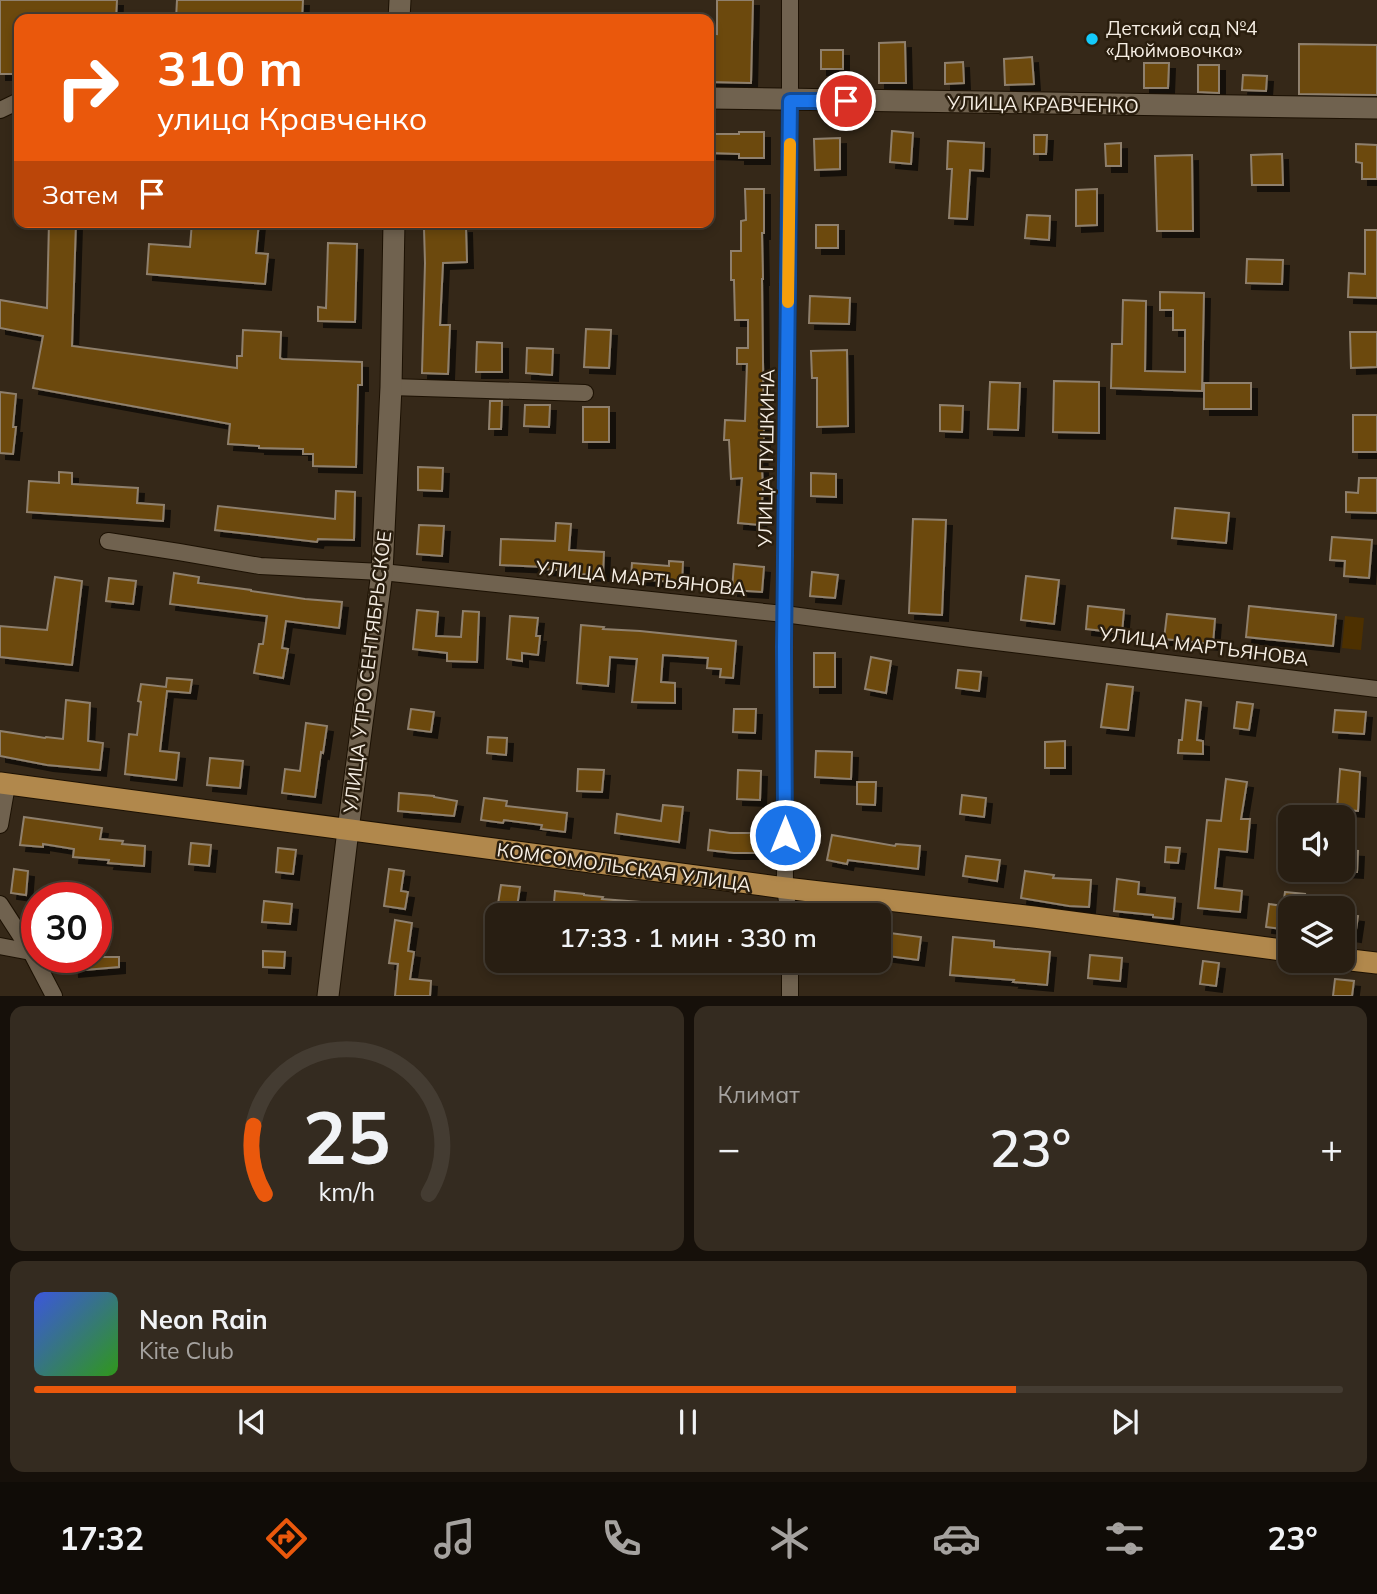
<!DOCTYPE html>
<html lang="ru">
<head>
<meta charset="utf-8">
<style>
	body { margin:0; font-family:Mulish,sans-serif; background:#342b20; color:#f1f3f6; height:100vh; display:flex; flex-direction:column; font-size:26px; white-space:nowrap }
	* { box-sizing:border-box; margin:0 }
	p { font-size:23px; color:#a5a29f }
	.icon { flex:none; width:38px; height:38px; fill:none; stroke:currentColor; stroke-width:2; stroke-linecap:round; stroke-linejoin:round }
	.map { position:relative; height:996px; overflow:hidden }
	.sheet { display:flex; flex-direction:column; gap:10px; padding:10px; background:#16100a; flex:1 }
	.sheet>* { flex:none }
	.top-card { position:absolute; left:14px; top:14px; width:700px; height:214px; border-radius:14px; box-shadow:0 4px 10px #0003,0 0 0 2px #443c32; background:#ea580c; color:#fff; overflow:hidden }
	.controls { position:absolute; left:1278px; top:805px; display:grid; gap:14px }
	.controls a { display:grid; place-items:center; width:77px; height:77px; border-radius:14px; background:#281e12; box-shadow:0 4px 10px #0003,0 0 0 2px #443c32; font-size:35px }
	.speed { position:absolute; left:21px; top:882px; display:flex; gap:14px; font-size:35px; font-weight:700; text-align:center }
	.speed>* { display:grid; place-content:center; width:91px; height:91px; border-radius:50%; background:#281e12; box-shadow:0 4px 10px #0003,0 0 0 2px #443c32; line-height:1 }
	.speed .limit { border:10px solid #d22; background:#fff; color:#111 }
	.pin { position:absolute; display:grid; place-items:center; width:60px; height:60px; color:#fff; margin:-30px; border:4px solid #fff; border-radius:50%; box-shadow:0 2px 7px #0007 }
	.me { position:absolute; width:77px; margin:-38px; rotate:0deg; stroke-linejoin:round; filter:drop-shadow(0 0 5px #0008) }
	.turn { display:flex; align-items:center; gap:24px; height:147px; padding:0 28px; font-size:32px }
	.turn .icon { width:91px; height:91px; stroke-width:2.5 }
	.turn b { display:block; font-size:49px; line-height:60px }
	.then { display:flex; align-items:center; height:66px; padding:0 28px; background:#0003; gap:14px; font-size:26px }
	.big { font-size:52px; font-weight:600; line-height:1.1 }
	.sheet .tile { flex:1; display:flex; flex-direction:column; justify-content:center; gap:10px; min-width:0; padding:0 24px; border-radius:14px; background:#342b20 }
	.sheet .dial { align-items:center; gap:0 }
	.dial svg { height:182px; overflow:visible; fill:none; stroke:#443c32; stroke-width:7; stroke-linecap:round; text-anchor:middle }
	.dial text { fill:#f1f3f6; stroke:none }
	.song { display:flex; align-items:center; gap:21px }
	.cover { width:84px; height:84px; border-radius:10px; background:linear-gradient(135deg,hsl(230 70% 55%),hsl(110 70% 35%)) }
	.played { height:7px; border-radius:4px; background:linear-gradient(90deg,#ea580c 75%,#443c32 75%) }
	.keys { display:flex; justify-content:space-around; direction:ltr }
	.heat { display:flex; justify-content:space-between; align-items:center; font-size:38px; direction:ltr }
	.sheet .tiles { flex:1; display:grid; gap:10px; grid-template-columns:1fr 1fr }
	.tile:last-child { grid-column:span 2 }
	.trip { position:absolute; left:485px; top:903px; width:406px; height:70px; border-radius:14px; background:#281e12; box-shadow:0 4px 10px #0003,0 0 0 2px #443c32; font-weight:600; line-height:70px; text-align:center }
	.menu { display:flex; height:112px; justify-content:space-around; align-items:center; background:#100c07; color:#a5a29f }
	.menu .icon { width:49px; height:49px }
	.menu .active { color:#ea580c }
	.menu b { font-size:32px; color:#f1f3f6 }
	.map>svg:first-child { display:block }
	.green { fill:#4d3000 }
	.building { fill:#6c480c; stroke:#8f806d; stroke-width:2; filter:url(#shadow) }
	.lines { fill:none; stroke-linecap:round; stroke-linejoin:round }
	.street-casing { stroke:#1c1103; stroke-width:18 }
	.secondary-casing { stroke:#1c1103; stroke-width:23 }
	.primary-casing { stroke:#1c1103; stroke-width:23 }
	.street { stroke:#70624f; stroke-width:16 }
	.secondary { stroke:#70624f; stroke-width:21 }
	.primary { stroke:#b1884c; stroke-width:21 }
	.route-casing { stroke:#114b97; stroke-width:18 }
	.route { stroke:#1a73e8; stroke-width:12 }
	.slow { stroke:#f59e0b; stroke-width:12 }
	.poi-dot { fill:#14cafb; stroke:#2a1e0e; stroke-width:2.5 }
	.labels { text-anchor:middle; stroke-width:5; stroke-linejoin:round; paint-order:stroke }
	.poi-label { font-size:19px; fill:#f6eee4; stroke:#2a1e0e; text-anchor:start }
	.street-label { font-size:19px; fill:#f6eee4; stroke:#2a1e0e }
</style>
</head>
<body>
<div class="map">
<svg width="1377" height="996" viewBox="0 0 1377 996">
	<defs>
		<filter id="shadow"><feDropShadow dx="6" dy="6" stdDeviation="0" flood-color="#0009"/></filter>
	</defs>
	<rect width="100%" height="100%" fill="#352818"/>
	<polygon class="green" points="1345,616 1364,618 1361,650 1342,648"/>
	<g class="building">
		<polygon points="0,0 117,0 116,19 19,19 19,74 0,74"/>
		<polygon points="177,0 303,0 302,19 249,19 249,14 214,13 214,19 176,19"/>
		<polygon points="717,0 753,0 751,83 709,82 709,33 717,34"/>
		<polygon points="905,42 906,83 879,83 879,43"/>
		<polygon points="1299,44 1377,45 1377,95 1299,94"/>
		<rect x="821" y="50" width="22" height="19"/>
		<polygon points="1032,57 1034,84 1005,85 1004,59"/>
		<polygon points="963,62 964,83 945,84 945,63"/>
		<polygon points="1144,63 1169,63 1168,88 1144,88"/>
		<polygon points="1198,65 1219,65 1219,93 1198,92"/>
		<polygon points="1243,75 1267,76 1266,91 1242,90"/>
		<polygon points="892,131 913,133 911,164 890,162"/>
		<polygon points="739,132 764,132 764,158 739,158 739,154 709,153 709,134 739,134"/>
		<polygon points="1034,135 1047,135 1046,154 1034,154"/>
		<polygon points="840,138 840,169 815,170 814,139"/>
		<polygon points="948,141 984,143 983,171 970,170 967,219 949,218 952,169 947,169"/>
		<polygon points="1121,143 1121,166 1106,166 1105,144"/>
		<polygon points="1356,144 1377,145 1377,179 1362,179 1362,163 1356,162"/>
		<polygon points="1282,154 1283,185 1252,185 1251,155"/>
		<polygon points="1192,155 1193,231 1157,231 1155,156"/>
		<polygon points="745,189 764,189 764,233 762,233 763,279 762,279 764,445 761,445 763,490 760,525 738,523 742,478 731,479 729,440 724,440 725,420 745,421 747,364 737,364 737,348 748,348 748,320 735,320 734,280 731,280 731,251 741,251 741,221 746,220"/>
		<polygon points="1097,189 1097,225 1076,226 1076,190"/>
		<polygon points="1027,215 1050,216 1049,240 1025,238"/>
		<polygon points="49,222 76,222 72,346 237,368 237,356 242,356 243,330 281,332 280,358 282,359 362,362 362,385 358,385 356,467 313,466 313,454 303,454 303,449 259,448 259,446 228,444 230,424 33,388 43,336 0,328 0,300 47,308"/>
		<polygon points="192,222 259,222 256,253 268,254 265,284 147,274 149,244 190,247"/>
		<rect x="816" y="225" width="22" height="23"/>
		<polygon points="466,227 467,262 443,263 440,325 450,325 448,374 422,373 425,263 424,228"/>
		<polygon points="1365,230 1377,230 1377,298 1348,297 1349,273 1365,274"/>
		<polygon points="328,243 357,244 355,322 318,321 318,307 326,308"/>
		<polygon points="1247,259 1283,260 1282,284 1246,283"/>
		<polygon points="1160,292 1204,293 1202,391 1111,388 1112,344 1122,344 1123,300 1146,301 1145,371 1185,372 1185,330 1173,330 1173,310 1160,310"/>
		<polygon points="810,296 850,298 849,324 809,323"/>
		<polygon points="586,329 611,330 609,368 584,367"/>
		<polygon points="1350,332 1377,332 1377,367 1351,368"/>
		<polygon points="477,342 502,343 502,372 476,372"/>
		<polygon points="527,348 553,349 552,375 526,373"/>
		<polygon points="847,350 848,426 817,427 817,378 812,378 811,351"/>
		<polygon points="1054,381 1099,382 1099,433 1053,432"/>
		<polygon points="990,382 1020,383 1018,430 988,429"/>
		<rect x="1204" y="383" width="47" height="26"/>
		<polygon points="0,392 16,394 13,427 16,427 13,454 0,453"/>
		<polygon points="490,401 502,401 501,429 489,429"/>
		<polygon points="525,405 550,405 549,427 524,426"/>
		<polygon points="940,405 963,406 962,432 940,431"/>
		<rect x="583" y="407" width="26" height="35"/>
		<rect x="1353" y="415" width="24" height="37"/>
		<polygon points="418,467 443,468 442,491 418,490"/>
		<polygon points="59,472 72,473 72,484 138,488 137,503 164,505 163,521 27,512 29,481 59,483"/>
		<polygon points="811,473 836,474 836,497 811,496"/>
		<polygon points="1359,478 1377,478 1377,513 1346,512 1346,492 1358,493"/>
		<polygon points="336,491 355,492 354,540 318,539 317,542 215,530 218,506 335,519"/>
		<polygon points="1175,508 1229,513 1226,543 1172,538"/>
		<polygon points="913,519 946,520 942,615 909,613"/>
		<polygon points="556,523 571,524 569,550 604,552 603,575 575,574 575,571 544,569 545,567 500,565 501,539 555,541"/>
		<polygon points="419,525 444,526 442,556 417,554"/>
		<polygon points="1332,537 1372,540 1369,578 1344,576 1345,561 1330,560"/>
		<polygon points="669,561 683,562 682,583 631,578 632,563 669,566"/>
		<polygon points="734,564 764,567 762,592 732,590"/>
		<polygon points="812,572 838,575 835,598 810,596"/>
		<polygon points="174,573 199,577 198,583 251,590 251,591 305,599 342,602 339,628 286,621 282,648 288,649 283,678 254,673 259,644 263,644 267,616 170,604"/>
		<polygon points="1026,576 1059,580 1054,624 1021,620"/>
		<polygon points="55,577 82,581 72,665 0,657 0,626 47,630"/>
		<polygon points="109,578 136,581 133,604 106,601"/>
		<polygon points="1088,606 1124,610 1122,633 1086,629"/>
		<polygon points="1249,606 1336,615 1333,646 1246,637"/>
		<polygon points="417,610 438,612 436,636 461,637 463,611 479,612 477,662 447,661 447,653 413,649"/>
		<polygon points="1167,614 1215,619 1213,644 1164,639"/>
		<polygon points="510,616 538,618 536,636 540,636 538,655 522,653 522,661 507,659"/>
		<polygon points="581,625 604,627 603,629 640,631 736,641 733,678 720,677 721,669 707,668 708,658 663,655 661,682 675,683 675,703 632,702 637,659 610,657 608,686 577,683"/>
		<rect x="814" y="653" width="21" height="34"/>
		<polygon points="871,657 891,661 886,693 865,689"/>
		<polygon points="958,670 981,672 979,691 956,688"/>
		<polygon points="167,678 192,680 190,693 167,691 160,751 179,753 176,780 125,774 129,734 137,735 141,702 138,701 141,684 166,687"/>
		<polygon points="1107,684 1133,687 1128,730 1101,727"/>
		<polygon points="66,700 90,703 88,741 103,743 100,770 47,765 0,756 0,731 45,738 46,737 63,739"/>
		<polygon points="1186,700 1201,702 1197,740 1203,741 1203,754 1178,753 1179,740 1182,740"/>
		<polygon points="1237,702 1253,704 1249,730 1234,728"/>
		<polygon points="411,709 434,712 431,732 408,729"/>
		<polygon points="734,709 756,709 755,733 733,732"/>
		<polygon points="1335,710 1366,712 1364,734 1333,732"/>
		<polygon points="306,723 327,726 323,753 321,752 315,797 282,793 285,769 300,771"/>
		<polygon points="488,737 507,738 506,755 487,753"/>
		<polygon points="1065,741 1065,768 1045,768 1045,742"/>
		<polygon points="816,751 852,752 851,779 815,777"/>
		<polygon points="210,758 243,761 240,788 207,785"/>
		<polygon points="578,769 604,770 602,792 577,791"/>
		<polygon points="1340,769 1360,772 1358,811 1337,809"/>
		<polygon points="738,770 761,771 760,800 737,799"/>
		<polygon points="1226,779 1247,782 1241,819 1250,819 1247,852 1219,849 1215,888 1242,891 1240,912 1198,908 1207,820 1221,821"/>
		<polygon points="857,782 876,782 875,805 857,804"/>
		<polygon points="399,793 434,796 434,797 457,801 454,816 398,811"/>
		<polygon points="962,795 986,798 984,817 960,814"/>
		<polygon points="484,798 507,801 506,806 567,813 565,832 541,829 542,825 504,820 503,823 481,820"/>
		<polygon points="663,805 683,807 679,842 615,833 617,814 661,821"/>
		<polygon points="24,817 102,828 100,839 123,841 122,844 145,846 144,866 108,863 109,860 73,857 74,849 43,844 43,847 20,845"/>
		<polygon points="710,830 730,833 761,833 761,853 734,853 708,850"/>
		<polygon points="832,835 895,846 896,844 920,846 918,869 848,860 847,864 827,860"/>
		<polygon points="191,843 211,845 209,866 189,864"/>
		<polygon points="1166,847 1180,848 1178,863 1165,862"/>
		<polygon points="278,848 296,850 293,874 276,872"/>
		<polygon points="1342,850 1358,851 1357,872 1342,871"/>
		<polygon points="966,856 1000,860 997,881 963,876"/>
		<polygon points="14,869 28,871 26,895 11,893"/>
		<polygon points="389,869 404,871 401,891 408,892 405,909 384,906"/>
		<polygon points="1025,871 1054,875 1053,878 1091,880 1089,907 1069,906 1021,898"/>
		<polygon points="1117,879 1139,882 1138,894 1175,898 1173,919 1153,917 1153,915 1114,911"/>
		<polygon points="501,885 520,887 516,913 497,910"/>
		<polygon points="555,891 584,894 584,895 603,897 602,899 640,902 639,915 618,915 619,914 583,910 582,915 553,915"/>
		<polygon points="1285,892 1305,894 1303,908 1290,908 1290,930 1266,927 1269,904 1283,906"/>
		<polygon points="264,901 292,904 290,924 262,922"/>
		<polygon points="1342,914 1358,916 1355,936 1342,934"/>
		<polygon points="395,920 412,923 408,951 414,952 410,979 431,981 430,996 395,996 398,964 389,963"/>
		<polygon points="882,932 921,937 918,960 880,955"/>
		<polygon points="953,937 994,941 994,947 1050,952 1047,985 1013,982 1014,980 950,975"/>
		<polygon points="263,951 285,952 284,968 263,967"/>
		<polygon points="1090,955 1122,958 1120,981 1088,978"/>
		<polygon points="72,957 119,957 119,967 73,971"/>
		<polygon points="1203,961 1219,963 1216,986 1200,984"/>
		<polygon points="1335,979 1354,981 1352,996 1333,996"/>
	</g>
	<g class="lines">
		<g class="street-casing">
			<g id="street">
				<polyline points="0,110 19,101"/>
				<polyline points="391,387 585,393"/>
				<polyline points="108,541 179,552 260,566 382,572 784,614 972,639 1377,689"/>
				<polyline points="0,825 7,785"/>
				<polyline points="0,904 31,952 54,996"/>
				<polyline points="789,915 785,888 784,647 790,101 790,0"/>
				<polyline points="0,946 31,952"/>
				<polyline points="790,996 790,961"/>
			</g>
		</g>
		<g class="secondary-casing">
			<g id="secondary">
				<polyline points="399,19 400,0"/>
				<polyline points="709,98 1377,108"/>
				<polyline points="328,996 348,830 382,572 391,387 394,222"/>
			</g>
		</g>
		<g class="primary-casing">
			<g id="primary">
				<polyline points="0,783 785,888 1034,917 1290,951"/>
				<polyline points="1342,959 1377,963"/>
			</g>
		</g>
		<use href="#street" class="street"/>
		<use href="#secondary" class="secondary"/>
		<use href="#primary" class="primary"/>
	</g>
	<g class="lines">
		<g class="route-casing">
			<polyline id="route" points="785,835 784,647 790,101 846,101"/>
		</g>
		<use href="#route" class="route"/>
		<polyline class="slow" points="788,302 790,144"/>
	</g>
	<circle class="poi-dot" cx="1092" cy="39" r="7"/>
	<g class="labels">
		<g class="poi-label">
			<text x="1106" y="35">Детский сад №4<tspan x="1106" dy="22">«Дюймовочка»</tspan></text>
		</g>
		<g class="street-label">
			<text transform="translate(1043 104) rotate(1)" y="7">УЛИЦА КРАВЧЕНКО</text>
			<text transform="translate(766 458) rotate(-89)" y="7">УЛИЦА ПУШКИНА</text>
			<text transform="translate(641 578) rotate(6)" y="7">УЛИЦА МАРТЬЯНОВА</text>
			<text transform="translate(1204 646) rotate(7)" y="7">УЛИЦА МАРТЬЯНОВА</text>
			<text transform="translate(367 672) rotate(-83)" y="7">УЛИЦА УТРО СЕНТЯБРЬСКОЕ</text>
			<text transform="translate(624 867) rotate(8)" y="7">КОМСОМОЛЬСКАЯ УЛИЦА</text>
		</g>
	</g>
</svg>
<div class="controls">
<a><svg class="icon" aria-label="sound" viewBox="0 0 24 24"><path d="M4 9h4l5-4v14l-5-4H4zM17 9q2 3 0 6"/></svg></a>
<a><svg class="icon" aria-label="layers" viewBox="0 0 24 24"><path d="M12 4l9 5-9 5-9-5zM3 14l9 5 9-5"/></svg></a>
</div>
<div class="speed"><div class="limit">30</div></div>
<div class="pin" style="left:846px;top:101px;background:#d93025"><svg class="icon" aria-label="arrive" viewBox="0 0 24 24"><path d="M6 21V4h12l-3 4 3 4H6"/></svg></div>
<svg class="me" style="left:785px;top:835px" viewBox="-20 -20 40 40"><circle r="17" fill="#1a73e8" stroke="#fff" stroke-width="3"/><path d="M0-11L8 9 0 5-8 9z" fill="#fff"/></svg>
<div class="trip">17:33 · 1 мин · 330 m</div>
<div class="top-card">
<div class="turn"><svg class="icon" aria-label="right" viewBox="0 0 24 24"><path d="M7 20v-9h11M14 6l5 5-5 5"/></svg><div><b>310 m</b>улица Кравченко</div></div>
<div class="then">Затем<svg class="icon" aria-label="arrive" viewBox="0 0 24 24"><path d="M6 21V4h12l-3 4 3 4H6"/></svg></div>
</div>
</div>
<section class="sheet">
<div class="tiles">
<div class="tile dial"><svg viewBox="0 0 100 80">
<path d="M14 69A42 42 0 1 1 86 69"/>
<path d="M14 69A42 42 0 0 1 9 39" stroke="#ea580c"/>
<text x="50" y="56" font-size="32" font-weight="700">25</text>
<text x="50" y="72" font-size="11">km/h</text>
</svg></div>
<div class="tile"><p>Климат</p>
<div class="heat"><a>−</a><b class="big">23°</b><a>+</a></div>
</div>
<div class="tile">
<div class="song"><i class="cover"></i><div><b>Neon Rain</b><p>Kite Club</p></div></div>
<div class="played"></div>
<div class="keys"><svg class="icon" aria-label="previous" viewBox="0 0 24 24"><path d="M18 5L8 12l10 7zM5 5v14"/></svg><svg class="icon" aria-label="pause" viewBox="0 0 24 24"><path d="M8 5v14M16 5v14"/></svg><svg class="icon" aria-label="next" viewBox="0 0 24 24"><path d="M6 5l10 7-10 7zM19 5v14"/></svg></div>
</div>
</div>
</section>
<nav class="menu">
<b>17:32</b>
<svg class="icon active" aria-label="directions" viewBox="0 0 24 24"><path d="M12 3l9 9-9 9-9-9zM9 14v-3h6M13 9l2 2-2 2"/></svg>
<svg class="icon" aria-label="music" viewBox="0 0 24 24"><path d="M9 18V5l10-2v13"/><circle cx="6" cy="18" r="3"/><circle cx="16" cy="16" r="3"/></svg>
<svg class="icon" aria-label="phone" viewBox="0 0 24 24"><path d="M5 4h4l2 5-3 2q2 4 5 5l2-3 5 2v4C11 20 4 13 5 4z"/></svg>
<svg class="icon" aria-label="climate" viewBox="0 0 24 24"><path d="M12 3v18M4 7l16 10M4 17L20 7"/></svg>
<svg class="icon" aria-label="car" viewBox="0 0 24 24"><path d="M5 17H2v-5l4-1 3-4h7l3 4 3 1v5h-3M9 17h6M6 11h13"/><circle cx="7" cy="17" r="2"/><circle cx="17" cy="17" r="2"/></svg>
<svg class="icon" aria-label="filters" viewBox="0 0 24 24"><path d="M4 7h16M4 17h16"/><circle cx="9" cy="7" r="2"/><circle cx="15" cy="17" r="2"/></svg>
<b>23°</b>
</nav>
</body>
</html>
